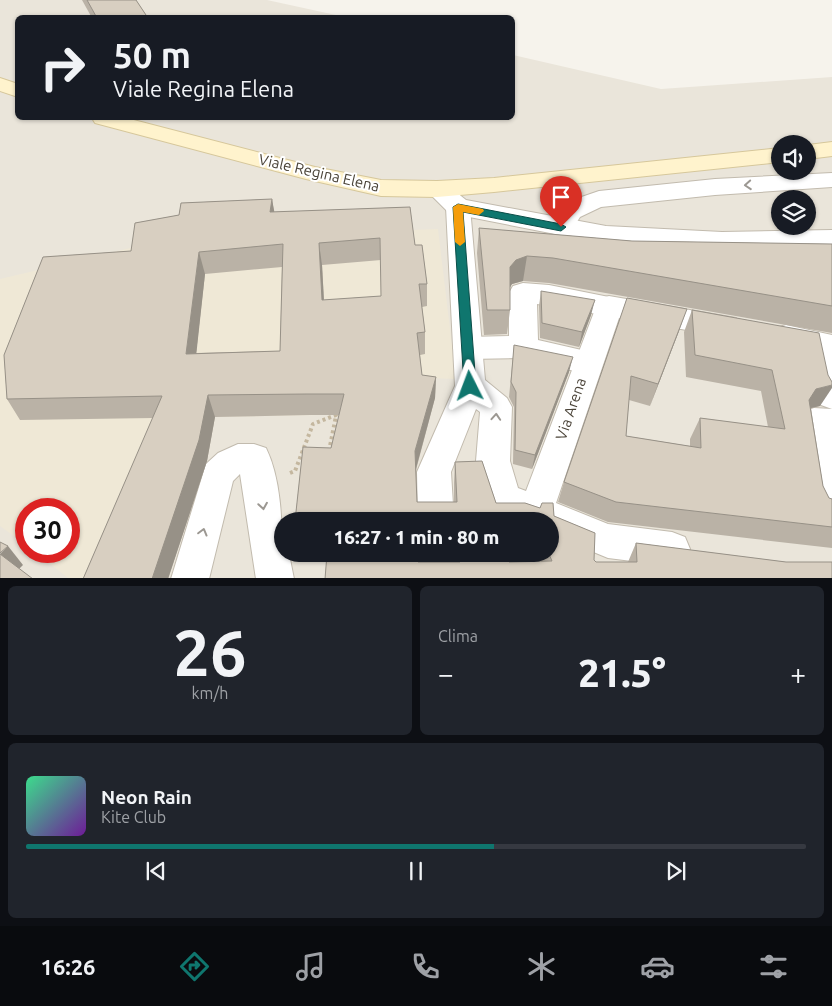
<!DOCTYPE html>
<html lang="it">
<head>
<meta charset="utf-8">
<style>
	body { margin:0; font-family:Ubuntu,sans-serif; background:#20242c; color:#f1f3f6; height:100vh; display:flex; flex-direction:column; font-size:19px; white-space:nowrap }
	* { box-sizing:border-box; margin:0 }
	p { font-size:16px; color:#9ea1a6 }
	.icon { flex:none; width:28px; height:28px; fill:none; stroke:currentColor; stroke-width:2; stroke-linecap:round; stroke-linejoin:round }
	.map { position:relative; height:578px; overflow:hidden }
	.sheet { display:flex; flex-direction:column; gap:8px; padding:8px; background:#0d0f14; flex:1 }
	.sheet>* { flex:none }
	.top-card { position:absolute; left:15px; top:15px; width:500px; height:105px; border-radius:8px; box-shadow:0 1px 4px #0004; background:#171b24; color:#f1f3f6; overflow:hidden }
	.buttons { position:absolute; left:771px; top:135px; display:grid; gap:10px }
	.buttons a { display:grid; place-items:center; width:45px; height:45px; border-radius:50%; background:#171b24; box-shadow:0 1px 4px #0004; font-size:25px }
	.speed { position:absolute; left:15px; top:498px; display:flex; gap:10px; font-size:25px; font-weight:700; text-align:center }
	.speed>* { display:grid; place-content:center; width:65px; height:65px; border-radius:50%; background:#171b24; box-shadow:0 1px 4px #0004; line-height:1 }
	.speed .limit { border:8px solid #d22; background:#fff; color:#111 }
	.pin { position:absolute; display:grid; place-items:center; width:42px; height:42px; color:#fff; margin:-51px -21px; border-radius:50% 50% 50% 0; rotate:-45deg; box-shadow:0 0 5px #0007 }
	.pin .icon { rotate:45deg }
	.me { position:absolute; width:55px; margin:-28px; rotate:357deg; stroke-linejoin:round; filter:drop-shadow(0 0 4px #0008) }
	.turn { display:flex; align-items:center; gap:18px; height:105px; padding:0 15px; font-size:22px }
	.turn .icon { width:65px; height:65px; stroke-width:2.5 }
	.turn b { display:block; font-size:35px; line-height:42px }
	.big { font-size:38px; font-weight:800; line-height:1.1 }
	.sheet .tile { flex:1; display:flex; flex-direction:column; justify-content:center; gap:8px; min-width:0; padding:0 18px; border-radius:8px; background:#20242c }
	.sheet .dial { align-items:center; gap:0 }
	.dial b { font-size:65px; line-height:1 }
	.song { display:flex; align-items:center; gap:15px }
	.cover { width:60px; height:60px; border-radius:8px; background:linear-gradient(135deg,hsl(150 70% 55%),hsl(280 70% 35%)) }
	.played { height:5px; border-radius:2px; background:linear-gradient(90deg,#0f766e 60%,#363941 60%) }
	.keys { display:flex; justify-content:space-around; direction:ltr }
	.heat { display:flex; justify-content:space-between; align-items:center; font-size:28px; direction:ltr }
	.sheet .tiles { flex:1; display:grid; gap:8px; grid-template-columns:1fr 1fr }
	.tile:last-child { grid-column:span 2 }
	.trip { position:absolute; left:274px; top:512px; width:285px; height:50px; border-radius:25px; background:#171b24; box-shadow:0 1px 4px #0004; font-weight:800; line-height:50px; text-align:center }
	.dock { display:flex; height:80px; justify-content:space-around; align-items:center; background:#090b0e; color:#9ea1a6 }
	.dock .icon { width:35px; height:35px }
	.dock .current { color:#0f766e }
	.dock b { font-size:22px; color:#f1f3f6 }
	.map>svg:first-child { display:block }
	.residential { fill:#eae5da; fill-rule:evenodd }
	.education { fill:#efe8d6 }
	.lines { fill:none; stroke-linecap:round; stroke-linejoin:round }
	.pedestrian-casing { stroke:#c2bbae; stroke-width:2 }
	.minor-casing { stroke:#c2bbae; stroke-width:2 }
	.tertiary-casing { stroke:#c2bbae; stroke-width:2 }
	.secondary-casing { stroke:#d6c79b; stroke-width:2 }
	.path { stroke:#c4b79f; stroke-width:4; stroke-dasharray:3 3; stroke-linecap:butt }
	.pedestrian { fill:#fff; fill-rule:evenodd }
	.minor { fill:#fff; fill-rule:evenodd }
	.tertiary { fill:#fff; fill-rule:evenodd }
	.secondary { fill:#fff3cd; fill-rule:evenodd }
	.wall { fill:#bab2a6; fill-rule:evenodd }
	.shaded-wall { fill:#979187 }
	.building { fill:#d8cfc1; stroke:#979187; fill-rule:evenodd }
	.oneway { stroke:#9c9892 }
	.route { fill:#0f766e; stroke:#0a4d48 }
	.slow { fill:#f59e0b }
	.labels { text-anchor:middle; stroke-width:4; stroke-linejoin:round; paint-order:stroke }
	.street-label { font-size:15px; fill:#4b4439; stroke:#fff }
</style>
</head>
<body>
<div class="map">
<svg width="832" height="579" viewBox="0 0 832 579">
	<rect width="100%" height="100%" fill="#f6f3ec"/>
	<path class="residential" d="M 0,0 L 267,0 L 345,17 L 18,18 L 18,118 L 512,118 L 513,55 L 661,89 L 832,77 L 832,578 L 0,578 ZM 780,144 L 808,144 L 808,171 L 780,171 ZM 780,199 L 808,199 L 808,226 L 780,226 ZM 26,509 L 69,509 L 69,551 L 26,551 ZM 282,521 L 550,521 L 550,554 L 282,554 Z"/>
	<polygon class="education" points="438,229 456,379 326,374 320,415 213,417 104,578 68,578 34,551 69,551 69,509 26,509 26,545 0,526 0,279 143,245 274,235"/>
	<g class="lines">
		<g class="pedestrian-casing">
			<polygon id="pedestrian" points="523,283 549,285 619,299 623,306 619,313 609,316 537,304 538,340 599,354 603,362 599,370 588,374 516,358 468,359 458,356 453,348 458,340 468,337 509,336 509,293 513,286"/>
		</g>
		<g class="minor-casing">
			<g id="minor">
				<polygon points="832,173 832,187 715,195 601,207 580,217 570,233 561,235 552,233 548,227 559,210 567,202 599,191 715,179"/>
				<polygon points="458,199 467,201 470,207 485,380 507,398 512,407 510,461 518,488 526,491 599,299 609,296 736,318 740,326 736,334 726,337 619,318 556,503 608,524 672,532 685,537 690,549 685,561 672,566 608,558 550,534 550,521 494,521 476,461 480,412 476,409 451,472 454,521 418,521 417,472 455,386 446,207 449,201"/>
				<polygon points="786,325 832,335 832,519 827,521 815,516 810,505 798,421 803,412 814,408 832,409 821,405 816,396 808,352 776,344 771,336 776,328"/>
				<path d="M 238,444 L 254,444 L 266,448 C 281,479 282,520 282,554 L 289,554 L 294,579 L 256,579 L 240,474 L 233,481 L 209,579 L 171,579 L 206,464 L 218,453 Z"/>
				<polygon points="419,554 455,554 457,579 419,579"/>
				<polygon points="501,554 537,554 545,579 507,579"/>
			</g>
		</g>
		<g class="tertiary-casing">
			<polygon id="tertiary" points="437,181 446,184 466,200 606,226 722,232 832,230 832,248 722,250 606,244 449,213 425,189 428,184"/>
		</g>
		<g class="secondary-casing">
			<g id="secondary">
				<polygon points="0,78 18,84 18,97 0,91"/>
				<polygon points="92,118 126,118 315,167 381,180 437,181 494,178 780,148 780,162 494,192 437,197 381,196 306,179 95,123"/>
				<polygon points="832,142 832,156 808,159 808,145"/>
			</g>
		</g>
		<g class="path">
			<polyline points="329,451 336,416"/>
			<polyline points="290,473 295,471 313,424 336,415 336,412"/>
		</g>
		<use href="#pedestrian" class="pedestrian"/>
		<use href="#minor" class="minor"/>
		<use href="#tertiary" class="tertiary"/>
		<use href="#secondary" class="secondary"/>
	</g>
	<g class="wall">
		<polygon points="82,0 136,0 148,18 92,18"/>
		<path d="M 272,199 L 274,212 L 410,207 L 415,245 L 422,245 L 427,284 L 427,306 L 422,307 L 425,332 L 425,354 L 420,355 L 422,375 L 436,377 L 435,398 L 416,470 L 417,502 L 454,502 L 454,483 L 455,462 L 482,461 L 496,503 L 525,503 L 540,508 L 542,503 L 553,503 L 554,516 L 595,533 L 594,560 L 596,562 L 628,562 L 636,543 L 786,562 L 832,562 L 832,579 L 325,579 L 327,554 L 418,554 L 418,562 L 457,562 L 456,554 L 508,554 L 509,562 L 541,561 L 538,554 L 550,554 L 550,521 L 295,521 L 303,447 L 331,448 L 339,415 L 310,415 L 215,417 L 207,461 L 168,579 L 83,579 L 153,418 L 20,420 L 7,399 L 4,355 L 43,257 L 131,251 L 135,223 L 179,215 L 181,203 ZM 381,260 L 381,296 L 324,300 L 322,265 ZM 282,267 L 280,351 L 196,353 L 205,274 Z"/>
		<polygon points="479,228 632,241 832,244 832,333 549,283 523,281 512,284 510,287 510,310 507,334 484,335 477,253"/>
		<polygon points="541,291 591,315 579,347 540,338 539,306"/>
		<polygon points="627,298 679,331 650,406 629,400 626,436 690,446 690,439 700,418 768,427 761,391 686,377 684,332 692,310 819,333 820,406 811,408 823,486 829,498 832,499 832,548 608,522 558,502 564,482"/>
		<polygon points="514,345 569,372 532,469 513,464 514,407 509,397"/>
	</g>
	<g class="shaded-wall">
		<polygon points="272,199 276,221 270,212"/>
		<polygon points="319,243 322,265 325,322 322,300"/>
		<polygon points="199,252 205,274 194,375 186,354"/>
		<polygon points="527,256 523,281 512,284 507,292 510,267 516,260"/>
		<polygon points="595,300 591,315 579,347 582,332"/>
		<polygon points="687,309 679,331 650,406 658,384"/>
		<polygon points="573,357 569,372 532,469 535,455"/>
		<polygon points="436,377 435,398 415,472 415,451"/>
		<polygon points="832,385 832,388 820,406 802,410 816,389"/>
		<polygon points="208,395 215,417 207,461 168,579 152,579"/>
		<polygon points="8,546 23,565 16,572 0,554"/>
	</g>
	<g class="building">
		<polygon points="87,0 136,0 148,18 97,18"/>
		<path d="M 272,199 L 270,212 L 410,207 L 415,245 L 422,245 L 427,284 L 419,284 L 425,332 L 417,333 L 422,375 L 436,377 L 415,451 L 417,502 L 457,502 L 455,462 L 482,461 L 496,503 L 525,503 L 540,508 L 542,503 L 553,503 L 554,516 L 595,533 L 594,560 L 596,562 L 637,562 L 636,543 L 786,562 L 832,562 L 832,579 L 325,579 L 327,554 L 418,554 L 418,562 L 460,562 L 459,554 L 508,554 L 509,562 L 552,561 L 549,554 L 550,521 L 295,521 L 303,447 L 331,448 L 344,394 L 306,394 L 208,395 L 199,440 L 152,579 L 83,579 L 162,396 L 7,399 L 4,355 L 43,257 L 131,251 L 135,223 L 179,215 L 181,203 ZM 380,238 L 381,296 L 322,300 L 319,243 ZM 283,244 L 280,351 L 186,354 L 199,252 Z"/>
		<polygon points="479,228 632,241 832,244 832,306 553,258 527,256 516,260 510,267 510,310 487,310"/>
		<polygon points="541,291 595,300 582,332 542,323"/>
		<polygon points="627,298 687,309 658,384 631,376 626,436 701,448 700,418 785,429 772,370 695,355 692,310 819,333 828,375 832,382 832,385 816,389 809,400 823,486 829,498 832,499 832,527 616,502 564,482"/>
		<polygon points="514,345 573,357 535,455 515,450 516,392 511,382"/>
		<polygon points="0,542 8,546 0,553"/>
		<polygon points="0,554 33,579 0,579"/>
	</g>
	<defs><path id="oneway-chevron" d="M-2-3.5L2.5 0L-2 3.5" fill="none" stroke-width="1.6" stroke-linecap="round" stroke-linejoin="round" transform="scale(1.25)"/></defs>
	<g class="oneway">
		<use href="#oneway-chevron" transform="translate(748 185) rotate(176)"/>
		<use href="#oneway-chevron" transform="translate(496 417) rotate(-86)"/>
		<use href="#oneway-chevron" transform="translate(263 506) rotate(81)"/>
		<use href="#oneway-chevron" transform="translate(203 532) rotate(-75)"/>
	</g>
	<polygon class="route" points="458,204 561,224 566,227 561,231 463,212 476,386 470,391 464,386 453,207"/>
	<polygon class="slow" points="458,204 483,209 484,211 479,215 463,212 465,242 460,246 455,242 453,207"/>
	<g class="labels">
		<g class="street-label">
			<text transform="translate(319 173) rotate(13)" y="5">Viale Regina Elena</text>
			<text transform="translate(571 409) rotate(-71)" y="5">Via Arena</text>
		</g>
	</g>
</svg>
<div class="buttons">
<a><svg class="icon" aria-label="sound" viewBox="0 0 24 24"><path d="M4 9h4l5-4v14l-5-4H4zM17 9q2 3 0 6"/></svg></a>
<a><svg class="icon" aria-label="layers" viewBox="0 0 24 24"><path d="M12 4l9 5-9 5-9-5zM3 14l9 5 9-5"/></svg></a>
</div>
<div class="speed"><div class="limit">30</div></div>
<div class="pin" style="left:561px;top:227px;background:#d93025"><svg class="icon" aria-label="arrive" viewBox="0 0 24 24"><path d="M6 21V4h12l-3 4 3 4H6"/></svg></div>
<svg class="me" style="left:470px;top:386px" viewBox="-20 -20 40 40"><path d="M0-17L14 15 0 8-14 15z" fill="#0f766e" stroke="#fff" stroke-width="4"/></svg>
<div class="trip">16:27 · 1 min · 80 m</div>
<div class="top-card">
<div class="turn"><svg class="icon" aria-label="right" viewBox="0 0 24 24"><path d="M7 20v-9h11M14 6l5 5-5 5"/></svg><div><b>50 m</b>Viale Regina Elena</div></div>
</div>
</div>
<section class="sheet">
<div class="tiles">
<div class="tile dial"><b>26</b><p>km/h</p></div>
<div class="tile"><p>Clima</p>
<div class="heat"><a>−</a><b class="big">21.5°</b><a>+</a></div>
</div>
<div class="tile">
<div class="song"><i class="cover"></i><div><b>Neon Rain</b><p>Kite Club</p></div></div>
<div class="played"></div>
<div class="keys"><svg class="icon" aria-label="previous" viewBox="0 0 24 24"><path d="M18 5L8 12l10 7zM5 5v14"/></svg><svg class="icon" aria-label="pause" viewBox="0 0 24 24"><path d="M8 5v14M16 5v14"/></svg><svg class="icon" aria-label="next" viewBox="0 0 24 24"><path d="M6 5l10 7-10 7zM19 5v14"/></svg></div>
</div>
</div>
</section>
<nav class="dock">
<b>16:26</b>
<svg class="icon current" aria-label="directions" viewBox="0 0 24 24"><path d="M12 3l9 9-9 9-9-9zM9 14v-3h6M13 9l2 2-2 2"/></svg>
<svg class="icon" aria-label="music" viewBox="0 0 24 24"><path d="M9 18V5l10-2v13"/><circle cx="6" cy="18" r="3"/><circle cx="16" cy="16" r="3"/></svg>
<svg class="icon" aria-label="phone" viewBox="0 0 24 24"><path d="M5 4h4l2 5-3 2q2 4 5 5l2-3 5 2v4C11 20 4 13 5 4z"/></svg>
<svg class="icon" aria-label="climate" viewBox="0 0 24 24"><path d="M12 3v18M4 7l16 10M4 17L20 7"/></svg>
<svg class="icon" aria-label="car" viewBox="0 0 24 24"><path d="M5 17H2v-5l4-1 3-4h7l3 4 3 1v5h-3M9 17h6M6 11h13"/><circle cx="7" cy="17" r="2"/><circle cx="17" cy="17" r="2"/></svg>
<svg class="icon" aria-label="filters" viewBox="0 0 24 24"><path d="M4 7h16M4 17h16"/><circle cx="9" cy="7" r="2"/><circle cx="15" cy="17" r="2"/></svg>
</nav>
</body>
</html>
